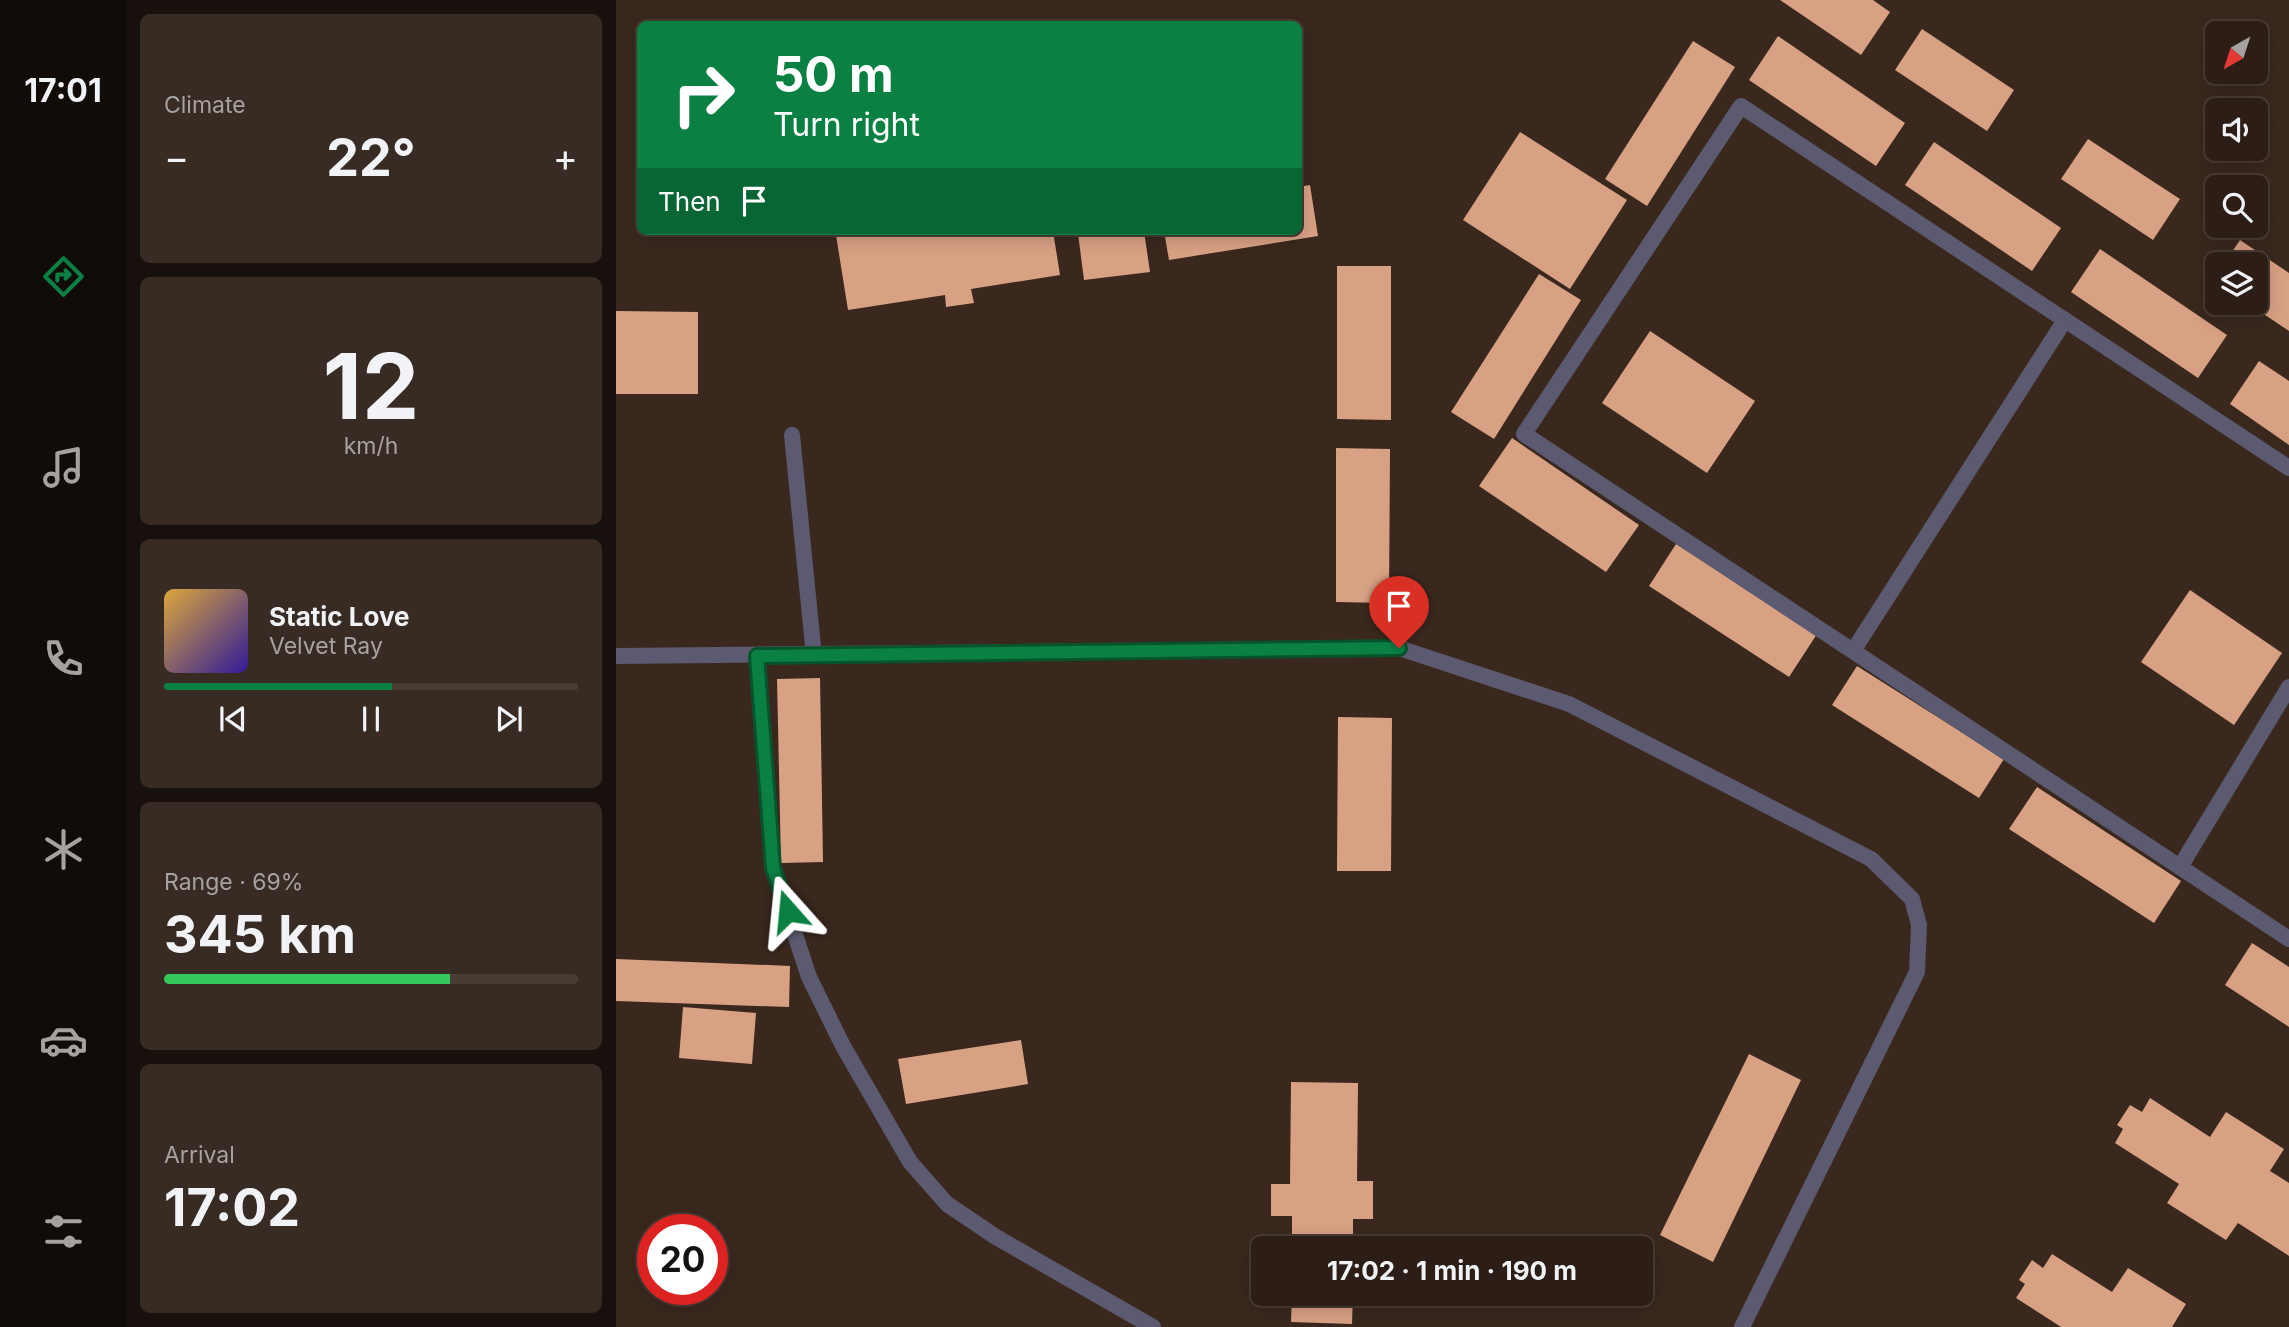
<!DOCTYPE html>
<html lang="en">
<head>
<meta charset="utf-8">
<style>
	body { margin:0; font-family:Inter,sans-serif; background:#382b23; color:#f1f3f6; height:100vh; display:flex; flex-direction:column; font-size:26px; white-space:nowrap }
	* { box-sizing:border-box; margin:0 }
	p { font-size:23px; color:#a6a2a1 }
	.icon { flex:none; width:38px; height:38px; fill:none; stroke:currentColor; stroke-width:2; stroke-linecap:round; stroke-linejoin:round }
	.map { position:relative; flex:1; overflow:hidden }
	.sheet { display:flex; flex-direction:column; gap:14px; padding:14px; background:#18100c; width:490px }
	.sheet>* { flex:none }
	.hud { position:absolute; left:21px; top:21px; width:665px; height:214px; border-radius:10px; box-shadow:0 4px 18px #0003,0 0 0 2px #483c35; background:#0b8043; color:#fff; overflow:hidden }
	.needle { width:46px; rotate:219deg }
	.tools { position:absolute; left:1589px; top:21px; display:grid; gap:14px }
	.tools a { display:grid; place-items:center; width:63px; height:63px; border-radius:10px; background:#2c1e16; box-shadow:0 4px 18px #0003,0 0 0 2px #483c35; font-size:35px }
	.speed { position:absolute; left:21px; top:1214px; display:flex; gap:14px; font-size:35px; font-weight:700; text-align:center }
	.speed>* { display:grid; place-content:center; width:91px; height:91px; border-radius:50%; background:#2c1e16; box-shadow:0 4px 18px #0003,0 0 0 2px #483c35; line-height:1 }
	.speed .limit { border:10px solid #d22; background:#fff; color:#111 }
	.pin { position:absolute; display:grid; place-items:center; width:60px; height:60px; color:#fff; margin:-72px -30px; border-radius:50% 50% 50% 0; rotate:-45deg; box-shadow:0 0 7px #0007 }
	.pin .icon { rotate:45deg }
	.me { position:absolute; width:77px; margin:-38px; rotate:342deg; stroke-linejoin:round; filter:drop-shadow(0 0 5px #0008) }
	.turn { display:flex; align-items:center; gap:24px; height:147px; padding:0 21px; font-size:32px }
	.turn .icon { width:91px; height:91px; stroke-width:2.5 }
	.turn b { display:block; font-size:49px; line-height:60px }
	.then { display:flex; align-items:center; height:66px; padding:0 21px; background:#0003; gap:14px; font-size:26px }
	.big { font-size:52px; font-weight:700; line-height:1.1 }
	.sheet .card { flex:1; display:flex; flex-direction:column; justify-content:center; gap:10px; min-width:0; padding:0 24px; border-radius:10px; background:#382b23 }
	.sheet .dial { align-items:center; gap:0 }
	.dial b { font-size:91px; line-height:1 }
	.song { display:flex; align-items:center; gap:21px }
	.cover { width:84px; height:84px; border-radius:10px; background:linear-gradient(135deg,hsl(40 70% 55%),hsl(250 70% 35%)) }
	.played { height:7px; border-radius:4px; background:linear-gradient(90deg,#0b8043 55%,#483c35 55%) }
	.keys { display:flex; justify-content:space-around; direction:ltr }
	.heat { display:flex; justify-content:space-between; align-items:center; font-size:38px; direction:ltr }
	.charge { height:10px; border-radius:5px; background:linear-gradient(90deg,#34c759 69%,#483c35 0) }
	.trip { position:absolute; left:635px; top:1236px; width:402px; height:70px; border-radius:10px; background:#2c1e16; box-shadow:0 4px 18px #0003,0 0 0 2px #483c35; font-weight:700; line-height:70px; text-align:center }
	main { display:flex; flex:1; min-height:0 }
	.tabs { display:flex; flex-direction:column; width:126px; justify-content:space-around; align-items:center; background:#120c09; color:#a6a2a1 }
	.tabs .icon { width:49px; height:49px }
	.tabs .selected { color:#0b8043 }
	.tabs b { font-size:32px; color:#f1f3f6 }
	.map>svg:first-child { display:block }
	.building { fill:#d9a184 }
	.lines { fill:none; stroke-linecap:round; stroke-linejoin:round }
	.lane { stroke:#5b5a70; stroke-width:16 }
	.route-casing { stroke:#07532c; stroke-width:18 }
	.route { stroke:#0b8043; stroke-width:12 }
</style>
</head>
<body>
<main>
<nav class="tabs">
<b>17:01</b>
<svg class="icon selected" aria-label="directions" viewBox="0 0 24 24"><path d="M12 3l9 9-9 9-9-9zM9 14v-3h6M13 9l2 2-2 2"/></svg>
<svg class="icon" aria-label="music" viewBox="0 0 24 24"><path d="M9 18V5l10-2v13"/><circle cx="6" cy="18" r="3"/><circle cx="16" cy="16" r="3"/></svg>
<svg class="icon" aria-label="phone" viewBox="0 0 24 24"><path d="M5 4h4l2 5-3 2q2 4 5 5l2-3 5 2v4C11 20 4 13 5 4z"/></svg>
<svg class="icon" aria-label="climate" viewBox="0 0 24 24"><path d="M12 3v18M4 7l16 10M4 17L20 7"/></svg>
<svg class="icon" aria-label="car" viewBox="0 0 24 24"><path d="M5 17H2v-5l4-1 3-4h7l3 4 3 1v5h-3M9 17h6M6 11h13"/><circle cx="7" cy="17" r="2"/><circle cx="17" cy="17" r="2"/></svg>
<svg class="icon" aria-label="filters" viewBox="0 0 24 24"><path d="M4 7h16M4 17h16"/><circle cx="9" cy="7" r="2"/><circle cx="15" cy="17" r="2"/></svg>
</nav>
<section class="sheet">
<div class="card"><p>Climate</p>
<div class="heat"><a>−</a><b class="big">22°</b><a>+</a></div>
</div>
<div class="card dial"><b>12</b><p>km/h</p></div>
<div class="card">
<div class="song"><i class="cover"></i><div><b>Static Love</b><p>Velvet Ray</p></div></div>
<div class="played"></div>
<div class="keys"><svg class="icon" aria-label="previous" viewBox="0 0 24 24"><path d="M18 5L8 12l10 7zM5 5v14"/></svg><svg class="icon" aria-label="pause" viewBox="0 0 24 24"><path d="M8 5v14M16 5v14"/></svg><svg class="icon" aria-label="next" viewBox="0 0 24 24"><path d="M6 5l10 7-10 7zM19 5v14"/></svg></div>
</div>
<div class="card"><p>Range · 69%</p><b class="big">345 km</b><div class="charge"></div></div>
<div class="card"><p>Arrival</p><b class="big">17:02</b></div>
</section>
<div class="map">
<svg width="1673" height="1327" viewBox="0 0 1673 1327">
	<rect width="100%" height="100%" fill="#3a281e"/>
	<g class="building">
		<polygon points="1164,0 1257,0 1274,12 1245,55"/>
		<polygon points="1306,29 1398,90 1371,131 1279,70"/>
		<polygon points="1162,36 1289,123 1260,166 1133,80"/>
		<polygon points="1077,41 1119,67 1031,206 989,179"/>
		<polygon points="904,132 1011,200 954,289 847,220"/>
		<polygon points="1472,139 1564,199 1537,240 1445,179"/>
		<polygon points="1318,142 1445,228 1416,271 1289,185"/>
		<polygon points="694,185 702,236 553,260 548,231 682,231 682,187"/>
		<polygon points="246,231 437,231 444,275 355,289 358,303 330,307 329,295 232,310 220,235"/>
		<polygon points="476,231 528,231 534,272 468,280 462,233"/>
		<polygon points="1624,240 1673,273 1673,331 1631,303 1640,303 1640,264 1608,264"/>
		<polygon points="1484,249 1611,335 1582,378 1455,292"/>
		<polygon points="721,266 775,266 775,420 721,419"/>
		<polygon points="923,274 965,300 878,439 835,412"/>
		<polygon points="0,311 82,312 82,394 0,394"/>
		<polygon points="1034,331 1139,401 1091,473 986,403"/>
		<polygon points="1643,361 1673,381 1673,445 1614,404"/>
		<polygon points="896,438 1023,525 990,572 863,486"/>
		<polygon points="720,448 774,449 773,603 720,602"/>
		<polygon points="1060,544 1201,634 1173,677 1033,586"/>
		<polygon points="1574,590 1666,653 1618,725 1525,662"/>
		<polygon points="1241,666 1388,759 1363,798 1216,705"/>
		<polygon points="204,678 207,862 165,863 161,679"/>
		<polygon points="722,717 776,718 775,871 721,871"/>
		<polygon points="1421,787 1565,881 1538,923 1393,829"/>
		<polygon points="1636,943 1673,967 1673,1027 1609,985"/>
		<polygon points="0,959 174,966 173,1007 0,1001"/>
		<polygon points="67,1007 140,1013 136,1064 63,1058"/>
		<polygon points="405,1040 412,1084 290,1104 282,1059"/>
		<polygon points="1133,1054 1185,1080 1097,1262 1044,1235"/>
		<polygon points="675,1082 742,1083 741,1181 757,1181 757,1219 737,1219 737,1248 676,1248 676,1216 655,1216 655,1184 674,1184"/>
		<polygon points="1534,1098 1594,1137 1610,1112 1668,1149 1654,1171 1673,1183 1673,1256 1622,1223 1610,1240 1551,1203 1563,1184 1499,1143 1507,1129 1501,1125 1514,1105 1526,1112"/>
		<polygon points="1436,1254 1496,1292 1512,1268 1570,1304 1556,1327 1445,1327 1400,1298 1409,1284 1403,1280 1416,1260 1427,1268"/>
		<polygon points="676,1293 737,1293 736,1324 675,1322"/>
	</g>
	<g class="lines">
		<g class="lane">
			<polyline points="176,435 198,656"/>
			<polyline points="1673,468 1125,106 908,434 1673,939"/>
			<polyline points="1237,651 1449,320"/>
			<polyline points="0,656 783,648 953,704 1255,859 1296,899 1303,925 1301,972 1126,1327"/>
			<polyline points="141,656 157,868 193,977 227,1046 294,1162 331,1204 380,1237 537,1327"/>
			<polyline points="1564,867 1673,687"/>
		</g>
	</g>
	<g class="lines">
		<g class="route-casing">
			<polyline id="route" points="172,911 157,868 141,656 783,648"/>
		</g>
		<use href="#route" class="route"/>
	</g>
</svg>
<div class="tools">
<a><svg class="needle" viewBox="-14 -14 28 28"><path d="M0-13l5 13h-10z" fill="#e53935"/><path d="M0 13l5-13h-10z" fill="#a6a2a1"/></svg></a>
<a><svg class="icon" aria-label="sound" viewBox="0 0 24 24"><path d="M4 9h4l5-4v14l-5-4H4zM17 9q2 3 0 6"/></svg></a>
<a><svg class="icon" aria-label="search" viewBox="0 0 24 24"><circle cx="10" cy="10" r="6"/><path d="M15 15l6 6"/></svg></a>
<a><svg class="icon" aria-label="layers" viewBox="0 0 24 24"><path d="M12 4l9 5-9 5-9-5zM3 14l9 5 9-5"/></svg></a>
</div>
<div class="speed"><div class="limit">20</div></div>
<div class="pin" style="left:783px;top:648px;background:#d93025"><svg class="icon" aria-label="arrive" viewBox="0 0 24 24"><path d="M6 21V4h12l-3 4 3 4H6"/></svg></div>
<svg class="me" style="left:172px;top:911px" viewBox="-20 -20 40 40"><path d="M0-17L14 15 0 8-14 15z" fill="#0b8043" stroke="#fff" stroke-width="4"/></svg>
<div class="trip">17:02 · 1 min · 190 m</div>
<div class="hud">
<div class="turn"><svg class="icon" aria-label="right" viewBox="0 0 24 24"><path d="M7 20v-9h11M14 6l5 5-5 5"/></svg><div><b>50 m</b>Turn right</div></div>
<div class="then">Then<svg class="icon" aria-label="arrive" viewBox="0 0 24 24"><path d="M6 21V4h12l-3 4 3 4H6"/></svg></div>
</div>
</div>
</main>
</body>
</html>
